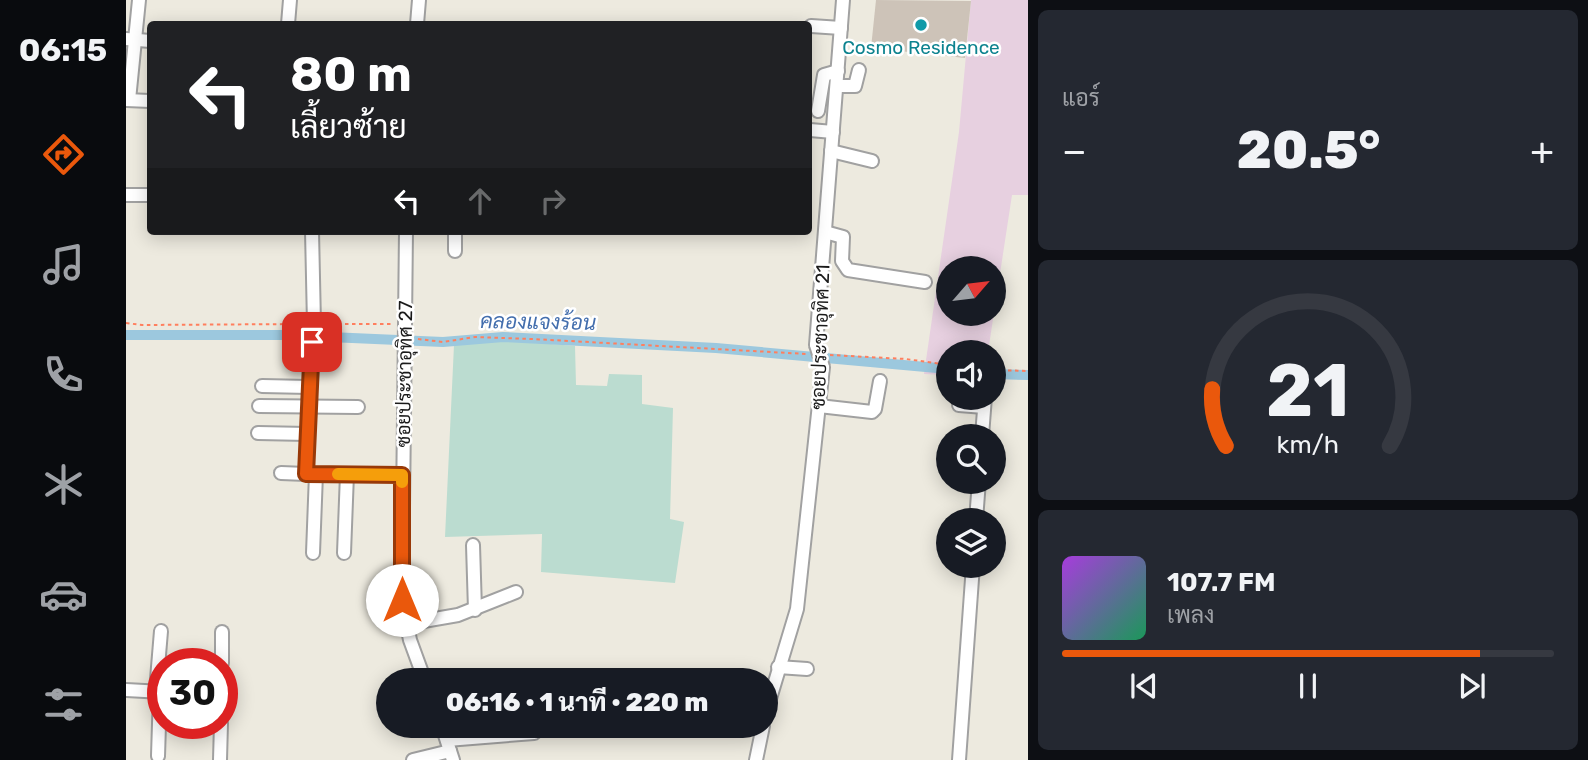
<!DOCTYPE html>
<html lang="th">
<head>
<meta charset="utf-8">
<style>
	body { margin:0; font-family:Rubik,Sarabun,sans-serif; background:#242831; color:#f1f3f6; height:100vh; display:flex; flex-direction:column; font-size:26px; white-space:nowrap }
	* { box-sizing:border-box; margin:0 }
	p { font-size:23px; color:#9ea1a6 }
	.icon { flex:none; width:38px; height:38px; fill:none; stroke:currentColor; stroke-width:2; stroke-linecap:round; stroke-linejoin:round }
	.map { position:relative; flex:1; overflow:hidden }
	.side { display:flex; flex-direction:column; gap:10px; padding:10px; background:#0d0f14; width:560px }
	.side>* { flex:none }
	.hud { position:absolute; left:21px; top:21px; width:665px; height:214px; border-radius:7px; box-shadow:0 4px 18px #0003; background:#202124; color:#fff; overflow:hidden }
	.needle { width:46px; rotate:62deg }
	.controls { position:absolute; left:810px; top:256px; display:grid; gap:14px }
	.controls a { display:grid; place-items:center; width:70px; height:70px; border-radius:50%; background:#171b24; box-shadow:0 4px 18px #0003; font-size:35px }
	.speed { position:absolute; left:21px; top:648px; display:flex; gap:14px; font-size:35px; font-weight:700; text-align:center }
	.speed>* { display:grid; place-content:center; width:91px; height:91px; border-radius:50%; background:#171b24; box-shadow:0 4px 18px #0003; line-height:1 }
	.speed .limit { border:10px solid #d22; background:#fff; color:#111 }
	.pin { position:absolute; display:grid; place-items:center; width:60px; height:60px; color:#fff; margin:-30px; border-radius:14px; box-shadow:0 4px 10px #0006 }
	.me { position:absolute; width:77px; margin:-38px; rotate:0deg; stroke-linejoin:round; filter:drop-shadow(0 0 5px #0008) }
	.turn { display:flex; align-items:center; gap:24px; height:147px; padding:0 28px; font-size:32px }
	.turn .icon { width:91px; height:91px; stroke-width:2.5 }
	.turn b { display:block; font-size:49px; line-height:60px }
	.lanes { display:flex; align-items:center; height:66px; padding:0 28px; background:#0003; justify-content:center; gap:35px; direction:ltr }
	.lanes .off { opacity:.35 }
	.big { font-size:52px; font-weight:800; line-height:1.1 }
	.side .tile { flex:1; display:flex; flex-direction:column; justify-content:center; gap:10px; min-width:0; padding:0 24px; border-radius:10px; background:#242831 }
	.side .dial { align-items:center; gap:0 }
	.dial svg { height:182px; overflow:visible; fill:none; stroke:#363941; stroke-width:7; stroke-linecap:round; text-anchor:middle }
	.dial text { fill:#f1f3f6; stroke:none }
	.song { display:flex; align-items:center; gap:21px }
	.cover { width:84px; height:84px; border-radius:10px; background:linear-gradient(135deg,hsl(280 70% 55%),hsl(150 70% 35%)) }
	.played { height:7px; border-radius:4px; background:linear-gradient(90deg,#ea580c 85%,#363941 85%) }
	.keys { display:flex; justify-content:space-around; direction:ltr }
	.heat { display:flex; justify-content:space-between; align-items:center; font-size:38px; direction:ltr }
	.trip { position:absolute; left:250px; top:668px; width:402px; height:70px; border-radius:35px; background:#171b24; box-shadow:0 4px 18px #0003; font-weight:800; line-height:70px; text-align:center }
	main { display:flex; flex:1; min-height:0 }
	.menu { display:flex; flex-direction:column; width:126px; justify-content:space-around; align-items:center; background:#090b0e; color:#9ea1a6 }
	.menu .icon { width:49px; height:49px }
	.menu .active { color:#ea580c }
	.menu b { font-size:32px; color:#f1f3f6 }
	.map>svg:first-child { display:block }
	.industrial { fill:#e7d0e0; fill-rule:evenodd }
	.wetland { fill:#bbdcd0 }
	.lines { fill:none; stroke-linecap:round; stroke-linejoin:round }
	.canal { stroke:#9cc8de; stroke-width:10 }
	.building { fill:#cdc3b8 }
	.minor-casing { stroke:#a1a1a1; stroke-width:16 }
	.path { stroke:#ff7f5e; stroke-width:2; stroke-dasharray:3.5 3.5; stroke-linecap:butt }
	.minor { stroke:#fff; stroke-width:12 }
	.minor-bridge-casing { stroke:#a1a1a1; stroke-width:16; stroke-linecap:butt }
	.minor-bridge { stroke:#fff; stroke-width:12 }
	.route-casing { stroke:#983908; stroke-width:18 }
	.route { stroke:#ea580c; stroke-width:12 }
	.slow { stroke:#f59e0b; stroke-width:12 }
	.culture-dot { fill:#0f9aa8; stroke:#fff; stroke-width:2.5 }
	.labels { text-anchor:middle; stroke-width:5; stroke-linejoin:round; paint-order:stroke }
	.culture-label { font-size:19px; fill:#0d838f; stroke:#fff }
	.street-label { font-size:19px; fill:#1a1a1a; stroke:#fff }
	.water-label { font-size:21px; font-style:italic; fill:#436ead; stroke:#fff }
</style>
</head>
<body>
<main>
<nav class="menu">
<b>06:15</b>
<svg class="icon active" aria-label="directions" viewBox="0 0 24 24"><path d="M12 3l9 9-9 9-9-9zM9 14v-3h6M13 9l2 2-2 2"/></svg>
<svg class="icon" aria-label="music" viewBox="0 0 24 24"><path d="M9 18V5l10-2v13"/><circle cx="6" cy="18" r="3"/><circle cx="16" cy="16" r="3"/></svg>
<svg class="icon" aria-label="phone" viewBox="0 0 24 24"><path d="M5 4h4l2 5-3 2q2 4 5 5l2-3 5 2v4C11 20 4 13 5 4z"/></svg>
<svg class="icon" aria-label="climate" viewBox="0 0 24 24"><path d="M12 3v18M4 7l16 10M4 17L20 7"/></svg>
<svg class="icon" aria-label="car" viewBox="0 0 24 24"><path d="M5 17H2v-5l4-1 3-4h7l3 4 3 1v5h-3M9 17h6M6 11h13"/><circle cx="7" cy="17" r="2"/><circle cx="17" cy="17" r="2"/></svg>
<svg class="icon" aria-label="filters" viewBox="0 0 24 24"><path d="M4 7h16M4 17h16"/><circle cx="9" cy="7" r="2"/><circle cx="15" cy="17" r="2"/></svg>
</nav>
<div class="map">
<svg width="902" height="760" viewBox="0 0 902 760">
	<rect width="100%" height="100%" fill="#edeadf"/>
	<path class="industrial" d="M 845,0 L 902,0 L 902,195 L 886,195 L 862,352 L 822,352 L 822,375 L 798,374 L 833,132 ZM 822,268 L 868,268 L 868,313 L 822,313 Z"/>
	<polygon class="wetland" points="363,339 449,346 450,385 481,386 483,374 516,375 516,404 547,408 544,519 558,522 549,583 415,572 416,534 319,537 328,345 336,341"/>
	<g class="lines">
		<g class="canal">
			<polyline points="0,335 158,335 317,342 377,337 590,348 822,369"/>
			<polyline points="868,374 902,375"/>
		</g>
	</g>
	<polygon class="building" points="750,0 845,1 839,58 745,48"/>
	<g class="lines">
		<g class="minor-casing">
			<g id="minor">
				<polyline points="162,24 164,0"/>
				<polyline points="291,24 293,0"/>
				<polyline points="685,26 715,28"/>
				<polyline points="0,39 24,41"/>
				<polyline points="711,86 729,86 733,70"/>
				<polyline points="0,100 24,101"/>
				<polyline points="3,100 13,0"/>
				<polyline points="692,111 698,75 712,71"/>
				<polyline points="684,130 707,132"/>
				<polyline points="705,151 746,161"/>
				<polyline points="0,195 24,195"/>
				<polyline points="186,231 188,324"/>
				<polyline points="280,231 276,600 284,640 299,681"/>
				<polyline points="329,231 329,251"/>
				<polyline points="699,232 717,237 716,261 722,270 799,282"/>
				<polyline points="186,342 180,474 277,475"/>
				<polyline points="690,345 717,0"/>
				<polyline points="136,386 183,387"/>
				<polyline points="833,405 858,407"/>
				<polyline points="133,406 232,407"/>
				<polyline points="693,406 746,412 749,409 754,381"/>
				<polyline points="132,433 181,434"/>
				<polyline points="856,436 859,397"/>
				<polyline points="155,473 180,474"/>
				<polyline points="850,520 853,481"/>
				<polyline points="347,545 349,610"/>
				<polyline points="187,553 190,474"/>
				<polyline points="218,553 221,474"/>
				<polyline points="280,624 332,615 390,592"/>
				<polyline points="96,663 96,632"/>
				<polyline points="652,667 681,669"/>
				<polyline points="0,690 37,692"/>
				<polyline points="30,691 35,631"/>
				<polyline points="640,712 671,609 697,367"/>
				<polyline points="316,726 327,760"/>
				<polyline points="321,740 408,733"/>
				<polyline points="32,756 34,692"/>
				<polyline points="94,760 95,723"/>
				<polyline points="287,760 324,751"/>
				<polyline points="630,760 637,726"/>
				<polyline points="833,760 847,565"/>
			</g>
		</g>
		<g class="path">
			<polyline points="0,323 16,325 175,324"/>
			<polyline points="198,324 266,324"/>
			<polyline points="292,339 317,342 349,337 407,339 681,354"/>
			<polyline points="704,355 780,359 822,365"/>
			<polyline points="868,370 902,371"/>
		</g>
		<use href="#minor" class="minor"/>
		<g class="minor-bridge-casing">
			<polyline id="minor-bridge" points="690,345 697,367"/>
		</g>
		<use href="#minor-bridge" class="minor-bridge"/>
	</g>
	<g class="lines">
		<g class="route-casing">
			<polyline id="route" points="186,342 180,474 276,475 276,600"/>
		</g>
		<use href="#route" class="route"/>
		<polyline class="slow" points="212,474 276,475 276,482"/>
	</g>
	<circle class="culture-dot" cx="795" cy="25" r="7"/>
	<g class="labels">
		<g class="culture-label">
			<text x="795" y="54">Cosmo Residence</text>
		</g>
		<g class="street-label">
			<text transform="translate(694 337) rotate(-88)" y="7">ซอยประชาอุทิศ 21</text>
			<text transform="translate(278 374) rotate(-89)" y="7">ซอยประชาอุทิศ 27</text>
		</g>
		<g class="water-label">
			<text transform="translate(412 322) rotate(1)" y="7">คลองแจงร้อน</text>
		</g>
	</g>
</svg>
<div class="controls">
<a><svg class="needle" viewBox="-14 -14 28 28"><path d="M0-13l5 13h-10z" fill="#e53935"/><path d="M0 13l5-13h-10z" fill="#9ea1a6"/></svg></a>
<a><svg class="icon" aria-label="sound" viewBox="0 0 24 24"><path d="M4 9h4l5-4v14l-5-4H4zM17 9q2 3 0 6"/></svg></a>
<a><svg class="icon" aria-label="search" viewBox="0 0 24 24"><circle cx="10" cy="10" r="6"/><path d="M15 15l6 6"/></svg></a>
<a><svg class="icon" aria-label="layers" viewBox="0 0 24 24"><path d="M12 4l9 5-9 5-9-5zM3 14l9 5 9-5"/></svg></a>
</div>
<div class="speed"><div class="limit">30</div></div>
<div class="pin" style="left:186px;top:342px;background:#d93025"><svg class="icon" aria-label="arrive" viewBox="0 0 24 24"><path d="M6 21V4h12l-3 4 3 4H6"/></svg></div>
<svg class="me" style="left:276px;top:600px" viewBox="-20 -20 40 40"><circle r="19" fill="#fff"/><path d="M0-13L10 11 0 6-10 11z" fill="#ea580c"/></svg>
<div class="trip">06:16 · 1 นาที · 220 m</div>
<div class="hud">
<div class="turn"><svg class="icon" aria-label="left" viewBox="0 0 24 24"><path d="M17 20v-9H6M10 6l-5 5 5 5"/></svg><div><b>80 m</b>เลี้ยวซ้าย</div></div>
<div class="lanes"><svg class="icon" aria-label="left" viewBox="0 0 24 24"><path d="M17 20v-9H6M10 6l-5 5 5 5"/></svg><svg class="icon off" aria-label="ahead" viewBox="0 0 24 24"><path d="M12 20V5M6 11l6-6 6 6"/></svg><svg class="icon off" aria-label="right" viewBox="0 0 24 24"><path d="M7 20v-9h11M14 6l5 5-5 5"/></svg></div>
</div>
</div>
<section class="side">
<div class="tile"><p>แอร์</p>
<div class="heat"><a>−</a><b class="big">20.5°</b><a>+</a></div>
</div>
<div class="tile dial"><svg viewBox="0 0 100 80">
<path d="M14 69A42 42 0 1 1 86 69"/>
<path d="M14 69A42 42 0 0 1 8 44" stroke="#ea580c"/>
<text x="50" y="56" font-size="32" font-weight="700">21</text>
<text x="50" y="72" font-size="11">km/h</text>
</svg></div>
<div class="tile">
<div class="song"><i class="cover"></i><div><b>107.7 FM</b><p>เพลง</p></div></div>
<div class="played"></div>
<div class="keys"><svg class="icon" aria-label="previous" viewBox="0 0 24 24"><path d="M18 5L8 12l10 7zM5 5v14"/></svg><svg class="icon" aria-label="pause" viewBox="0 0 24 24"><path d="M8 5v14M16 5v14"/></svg><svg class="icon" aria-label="next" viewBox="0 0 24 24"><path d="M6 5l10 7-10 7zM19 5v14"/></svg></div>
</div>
</section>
</main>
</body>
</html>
